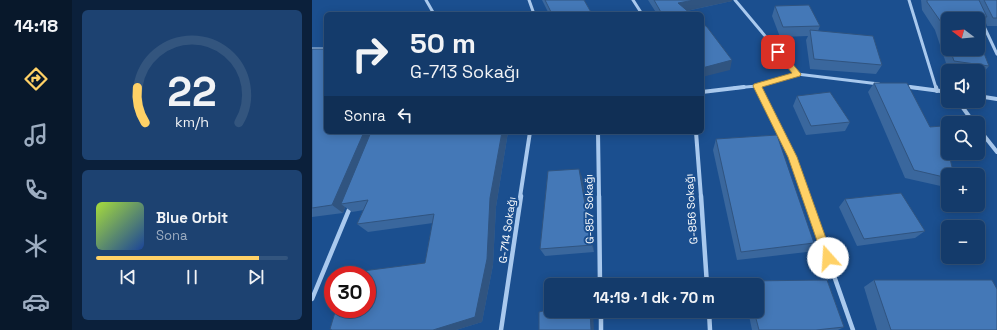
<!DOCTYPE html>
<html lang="tr">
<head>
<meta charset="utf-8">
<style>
	body { margin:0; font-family:"Space Grotesk",sans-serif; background:#1d4271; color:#f1f3f6; height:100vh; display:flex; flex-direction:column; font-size:15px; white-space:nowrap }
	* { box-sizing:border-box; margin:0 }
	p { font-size:13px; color:#9dadc1 }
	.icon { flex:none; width:22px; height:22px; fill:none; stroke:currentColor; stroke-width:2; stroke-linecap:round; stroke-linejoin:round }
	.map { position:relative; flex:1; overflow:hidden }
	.panel { display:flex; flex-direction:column; gap:10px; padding:10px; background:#0b203b; width:240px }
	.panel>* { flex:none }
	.top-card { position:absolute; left:12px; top:12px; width:380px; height:122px; border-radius:6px; box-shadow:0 2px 10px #0003,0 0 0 1px #33557e; background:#143b6b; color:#f1f3f6; overflow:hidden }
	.needle { width:26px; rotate:286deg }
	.fabs { position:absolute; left:629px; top:12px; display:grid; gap:8px }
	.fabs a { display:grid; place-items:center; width:44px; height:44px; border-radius:6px; background:#143b6b; box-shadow:0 2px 10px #0003,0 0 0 1px #33557e; font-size:20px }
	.speed { position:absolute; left:12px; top:266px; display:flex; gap:8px; font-size:20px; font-weight:700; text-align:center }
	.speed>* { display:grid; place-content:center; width:52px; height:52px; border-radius:50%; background:#143b6b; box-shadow:0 2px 10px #0003,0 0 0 1px #33557e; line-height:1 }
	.speed .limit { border:6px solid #d22; background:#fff; color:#111 }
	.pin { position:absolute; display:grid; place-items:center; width:34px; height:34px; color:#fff; margin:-17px; border-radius:8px; box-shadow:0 2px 6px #0006 }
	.me { position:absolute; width:44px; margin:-22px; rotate:341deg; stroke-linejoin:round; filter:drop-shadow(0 0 3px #0008) }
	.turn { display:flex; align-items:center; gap:14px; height:84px; padding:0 20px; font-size:18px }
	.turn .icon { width:52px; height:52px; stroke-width:2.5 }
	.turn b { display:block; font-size:28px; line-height:34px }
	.then { display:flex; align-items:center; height:38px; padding:0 20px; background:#0003; gap:8px; font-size:15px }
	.panel .widget { flex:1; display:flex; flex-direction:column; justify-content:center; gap:6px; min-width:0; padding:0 14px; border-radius:6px; background:#1d4271 }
	.panel .dial { align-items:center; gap:0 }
	.dial svg { height:104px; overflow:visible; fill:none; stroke:#33557e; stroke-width:7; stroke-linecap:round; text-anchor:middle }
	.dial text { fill:#f1f3f6; stroke:none }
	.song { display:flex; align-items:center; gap:12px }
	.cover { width:48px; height:48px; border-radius:6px; background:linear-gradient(135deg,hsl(80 70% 55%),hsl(220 70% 35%)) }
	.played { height:4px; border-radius:2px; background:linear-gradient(90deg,#ffd166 85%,#33557e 85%) }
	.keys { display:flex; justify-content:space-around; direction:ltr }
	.trip { position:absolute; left:232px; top:278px; width:220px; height:40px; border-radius:6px; background:#143b6b; box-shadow:0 2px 10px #0003,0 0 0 1px #33557e; font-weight:700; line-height:40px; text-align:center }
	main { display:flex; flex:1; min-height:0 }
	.dock { display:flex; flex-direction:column; width:72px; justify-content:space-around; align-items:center; background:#08182b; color:#9dadc1 }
	.dock .icon { width:28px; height:28px }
	.dock .on { color:#ffd166 }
	.dock b { font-size:18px; color:#f1f3f6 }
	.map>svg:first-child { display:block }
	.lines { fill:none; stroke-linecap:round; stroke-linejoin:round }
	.minor-far2 { stroke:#a9c9ee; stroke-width:3 }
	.minor-far1 { stroke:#a9c9ee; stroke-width:4 }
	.minor { stroke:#a9c9ee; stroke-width:4.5 }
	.wall { fill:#3a679d }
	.shaded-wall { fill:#305480 }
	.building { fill:#4478b7; stroke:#305480 }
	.route { fill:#ffd166; stroke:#a68842 }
	.labels { text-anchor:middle; stroke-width:4; stroke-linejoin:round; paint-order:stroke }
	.street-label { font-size:11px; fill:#fff; stroke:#1b4f8f }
</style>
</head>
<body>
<main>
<nav class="dock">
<b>14:18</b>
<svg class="icon on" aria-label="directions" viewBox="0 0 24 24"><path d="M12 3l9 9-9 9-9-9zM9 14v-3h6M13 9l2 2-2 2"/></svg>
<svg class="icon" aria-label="music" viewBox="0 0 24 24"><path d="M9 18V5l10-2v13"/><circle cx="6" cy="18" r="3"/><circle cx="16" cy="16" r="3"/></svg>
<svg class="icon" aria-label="phone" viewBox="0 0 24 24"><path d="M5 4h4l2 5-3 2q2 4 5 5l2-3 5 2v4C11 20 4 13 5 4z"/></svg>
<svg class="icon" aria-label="climate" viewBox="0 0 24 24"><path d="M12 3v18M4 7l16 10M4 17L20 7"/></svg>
<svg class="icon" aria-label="car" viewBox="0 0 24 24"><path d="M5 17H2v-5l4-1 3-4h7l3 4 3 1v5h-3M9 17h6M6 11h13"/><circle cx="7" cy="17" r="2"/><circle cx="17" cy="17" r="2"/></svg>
</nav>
<section class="panel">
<div class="widget dial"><svg viewBox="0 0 100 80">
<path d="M14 69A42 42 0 1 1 86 69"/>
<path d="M14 69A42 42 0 0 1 8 42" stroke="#ffd166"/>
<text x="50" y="56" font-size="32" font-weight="700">22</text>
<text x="50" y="72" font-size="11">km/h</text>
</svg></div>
<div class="widget">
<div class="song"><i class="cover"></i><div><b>Blue Orbit</b><p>Sona</p></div></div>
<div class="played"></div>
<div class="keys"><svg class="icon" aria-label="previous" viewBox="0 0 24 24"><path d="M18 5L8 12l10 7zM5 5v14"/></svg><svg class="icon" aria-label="pause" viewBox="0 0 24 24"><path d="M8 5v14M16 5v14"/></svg><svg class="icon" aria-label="next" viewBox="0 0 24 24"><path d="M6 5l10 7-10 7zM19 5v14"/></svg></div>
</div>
</section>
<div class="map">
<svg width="685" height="330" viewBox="0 0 685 330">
	<rect width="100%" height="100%" fill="#1b4f8f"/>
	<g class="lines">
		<g class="minor-far2">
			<polyline points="114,0 122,14"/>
			<polyline points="217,0 222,14"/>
			<polyline points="321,0 330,14"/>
			<polyline points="423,0 485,74"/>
			<polyline points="597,0 624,88"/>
			<polyline points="668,18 685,54"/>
			<polyline points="0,49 14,49"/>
			<polyline points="445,86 446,88"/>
			<polyline points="594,87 606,88"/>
			<polyline points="422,88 445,86 485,74 567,84"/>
		</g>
		<g class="minor-far1">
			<polyline points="446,87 481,157 495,197"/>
			<polyline points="598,87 636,92"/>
			<polyline points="624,87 625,91"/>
			<polyline points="390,92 432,87"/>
			<polyline points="666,96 685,99"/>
			<polyline points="646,101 662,123"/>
			<polyline points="666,128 685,152"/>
			<polyline points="286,132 287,197"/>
			<polyline points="384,132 389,197"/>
			<polyline points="208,197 218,132"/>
		</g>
		<g class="minor">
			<polyline points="287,196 288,285"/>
			<polyline points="389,196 395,285"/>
			<polyline points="494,196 541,330"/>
			<polyline points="0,299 39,205"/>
			<polyline points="289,311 289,330"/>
			<polyline points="397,311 398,330"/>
			<polyline points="189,330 209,196"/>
		</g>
	</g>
	<g class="wall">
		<polygon points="230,0 272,0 280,14 237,14"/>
		<polygon points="336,0 420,0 420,1 375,11 379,14 345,14"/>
		<polygon points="609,0 685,0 685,26 675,26 673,20 668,25 666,25 666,19 636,19 636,49 666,49 677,66 670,74 666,73 666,71 648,71 636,69 623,30 610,10"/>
		<polygon points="463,6 508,26 506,31 570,65 564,74 498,69 494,40 496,36 468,37 460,16"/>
		<polygon points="0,49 14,132 196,132 184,207 181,265 170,322 144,330 20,330 113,263 121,223 56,232 45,224 52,210 40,212 33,207 31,213 0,217"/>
		<polygon points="562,83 636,175 636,185 633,187 593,178 556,92"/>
		<polygon points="485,96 538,122 533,131 494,135 481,106"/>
		<polygon points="404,139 502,243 495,252 425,260 401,150"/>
		<polygon points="270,177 282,252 233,256 228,249"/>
		<polygon points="533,199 613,231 603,238 545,246 527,207"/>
		<polygon points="515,280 532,327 526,330 440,330 436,311 445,311 445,285 433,285 435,281"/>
		<polygon points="562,280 685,330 565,330 552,287"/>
	</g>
	<g class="shaded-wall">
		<polygon points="382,0 420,0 420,1 365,13 366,3"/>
		<polygon points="420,60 418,70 390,77 390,68"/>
		<polygon points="52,132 62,132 29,204 33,207 31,213 20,205"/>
		<polygon points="190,132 196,132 184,207 181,265 170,322 144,330 121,330 178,198"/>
		<polygon points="267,169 270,177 282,252 280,245"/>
		<polygon points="278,311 281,311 282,330 279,330"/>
	</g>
	<g class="building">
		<polygon points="233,0 272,0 280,14 240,14"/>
		<polygon points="342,0 382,0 366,3 379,14 350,14"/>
		<polygon points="615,0 667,0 675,17 657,16 658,19 636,19 636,43 629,22 615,2"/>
		<polygon points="672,0 685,0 685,18 681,18"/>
		<polygon points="497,5 508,26 471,27 463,6"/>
		<polygon points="390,23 395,27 420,60 390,68"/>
		<polygon points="498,30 561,36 570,65 502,59"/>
		<polygon points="666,38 677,66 642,61 638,49 666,49"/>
		<polygon points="0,49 14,49 14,132 52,132 20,205 0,208"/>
		<polygon points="562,83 595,83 618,127 630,126 642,175 636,175 636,178 602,170"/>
		<polygon points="518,92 538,122 499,126 485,96"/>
		<polygon points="59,132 190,132 178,198 175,259 163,317 121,330 20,330 18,329 24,309 55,309 55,275 35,275 35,273 113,263 122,214 45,224 56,200 29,204"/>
		<polygon points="465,135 502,243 429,252 404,139"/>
		<polygon points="267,169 280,245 228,249 236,171"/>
		<polygon points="589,193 613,231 552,239 533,199"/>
		<polygon points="515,280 532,327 504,330 447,330 442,311 445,311 445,285 436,285 435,281"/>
		<polygon points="562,280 680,280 685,289 685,330 579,330"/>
		<polygon points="239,309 239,311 278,311 279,330 227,330 227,312"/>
	</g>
	<polygon class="route" points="466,49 469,50 489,74 488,76 450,87 485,157 521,258 520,262 516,263 512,262 511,258 476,157 441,86 442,84 480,73 463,52"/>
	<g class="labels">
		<g class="street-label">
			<text transform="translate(277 209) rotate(-91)" y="4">G-857 Sokağı</text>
			<text transform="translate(379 209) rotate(-94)" y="4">G-856 Sokağı</text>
			<text transform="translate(195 230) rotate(-82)" y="4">G-714 Sokağı</text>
		</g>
	</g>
</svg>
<div class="fabs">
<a><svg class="needle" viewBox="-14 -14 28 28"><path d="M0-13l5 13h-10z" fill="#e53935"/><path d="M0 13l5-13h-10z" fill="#9dadc1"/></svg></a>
<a><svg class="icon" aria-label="sound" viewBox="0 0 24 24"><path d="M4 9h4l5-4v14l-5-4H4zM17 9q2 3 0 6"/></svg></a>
<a><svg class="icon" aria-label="search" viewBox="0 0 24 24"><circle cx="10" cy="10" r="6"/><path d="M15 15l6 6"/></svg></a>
<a>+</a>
<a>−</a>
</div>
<div class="speed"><div class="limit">30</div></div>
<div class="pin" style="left:466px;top:52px;background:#d93025"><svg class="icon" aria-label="arrive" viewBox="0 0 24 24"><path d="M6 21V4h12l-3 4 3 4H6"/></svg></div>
<svg class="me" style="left:516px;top:258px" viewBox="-20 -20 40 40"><circle r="19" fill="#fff"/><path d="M0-13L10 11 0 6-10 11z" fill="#ffd166"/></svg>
<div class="trip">14:19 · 1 dk · 70 m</div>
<div class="top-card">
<div class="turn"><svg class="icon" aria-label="right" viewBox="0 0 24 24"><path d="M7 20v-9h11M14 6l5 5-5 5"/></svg><div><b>50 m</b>G-713 Sokağı</div></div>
<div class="then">Sonra<svg class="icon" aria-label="left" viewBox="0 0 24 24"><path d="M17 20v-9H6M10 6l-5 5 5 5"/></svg></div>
</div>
</div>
</main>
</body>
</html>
